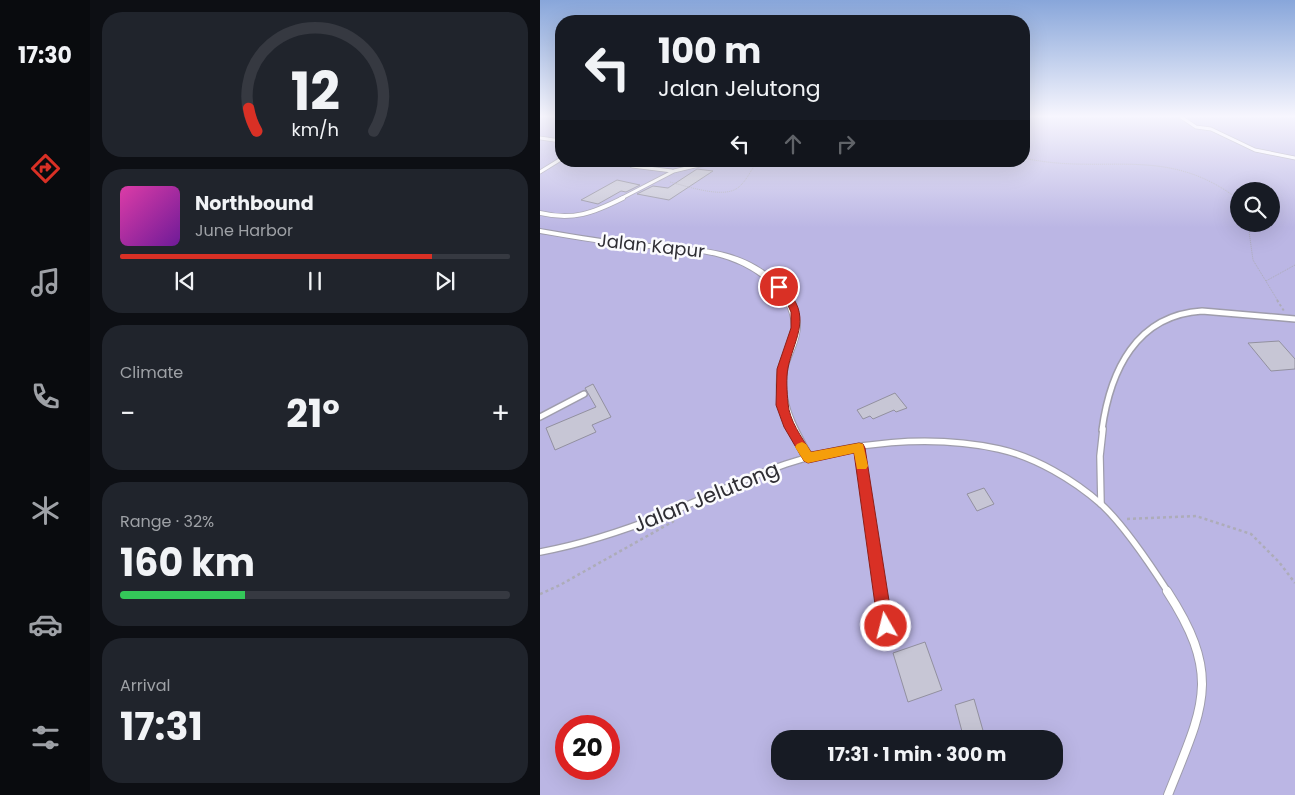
<!DOCTYPE html>
<html lang="en">
<head>
<meta charset="utf-8">
<style>
	body { margin:0; font-family:Poppins,sans-serif; background:#20242c; color:#f1f3f6; height:100vh; display:flex; flex-direction:column; font-size:19px; white-space:nowrap }
	* { box-sizing:border-box; margin:0 }
	p { font-size:16px; color:#9ea1a6 }
	.icon { flex:none; width:28px; height:28px; fill:none; stroke:currentColor; stroke-width:2; stroke-linecap:round; stroke-linejoin:round }
	.map { position:relative; flex:1; overflow:hidden }
	.side { display:flex; flex-direction:column; gap:12px; padding:12px; background:#0d0f14; width:450px }
	.side>* { flex:none }
	.guide { position:absolute; left:15px; top:15px; width:475px; height:152px; border-radius:20px; box-shadow:0 5px 20px #0002; background:#171b24; color:#f1f3f6; overflow:hidden }
	.buttons { position:absolute; left:690px; top:182px; display:grid; gap:10px }
	.buttons a { display:grid; place-items:center; width:50px; height:50px; border-radius:50%; background:#171b24; box-shadow:0 5px 20px #0002; font-size:25px }
	.speed { position:absolute; left:15px; top:715px; display:flex; gap:10px; font-size:25px; font-weight:700; text-align:center }
	.speed>* { display:grid; place-content:center; width:65px; height:65px; border-radius:50%; background:#171b24; box-shadow:0 5px 20px #0002; line-height:1 }
	.speed .limit { border:8px solid #d22; background:#fff; color:#111 }
	.pin { position:absolute; display:grid; place-items:center; width:42px; height:42px; color:#fff; margin:-21px; border:2px solid #fff; border-radius:50%; box-shadow:0 1px 5px #0007 }
	.me { position:absolute; width:55px; margin:-28px; rotate:352deg; stroke-linejoin:round; filter:drop-shadow(0 0 4px #0008) }
	.turn { display:flex; align-items:center; gap:18px; height:105px; padding:0 20px; font-size:22px }
	.turn .icon { width:65px; height:65px; stroke-width:2.5 }
	.turn b { display:block; font-size:35px; line-height:42px }
	.lanes { display:flex; align-items:center; height:48px; padding:0 20px; background:#0003; justify-content:center; gap:25px; direction:ltr }
	.lanes .off { opacity:.35 }
	.big { font-size:38px; font-weight:700; line-height:1.1 }
	.side .card { flex:1; display:flex; flex-direction:column; justify-content:center; gap:8px; min-width:0; padding:0 18px; border-radius:20px; background:#20242c }
	.side .dial { align-items:center; gap:0 }
	.dial svg { height:130px; overflow:visible; fill:none; stroke:#363941; stroke-width:7; stroke-linecap:round; text-anchor:middle }
	.dial text { fill:#f1f3f6; stroke:none }
	.song { display:flex; align-items:center; gap:15px }
	.cover { width:60px; height:60px; border-radius:8px; background:linear-gradient(135deg,hsl(320 70% 55%),hsl(280 70% 35%)) }
	.played { height:5px; border-radius:2px; background:linear-gradient(90deg,#d93025 80%,#363941 80%) }
	.keys { display:flex; justify-content:space-around; direction:ltr }
	.heat { display:flex; justify-content:space-between; align-items:center; font-size:28px; direction:ltr }
	.charge { height:8px; border-radius:4px; background:linear-gradient(90deg,#34c759 32%,#363941 0) }
	.trip { position:absolute; left:231px; top:730px; width:292px; height:50px; border-radius:20px; background:#171b24; box-shadow:0 5px 20px #0002; font-weight:700; line-height:50px; text-align:center }
	main { display:flex; flex:1; min-height:0 }
	.menu { display:flex; flex-direction:column; width:90px; justify-content:space-around; align-items:center; background:#090b0e; color:#9ea1a6 }
	.menu .icon { width:35px; height:35px }
	.menu .on { color:#d93025 }
	.menu b { font-size:22px; color:#f1f3f6 }
	.map>svg:first-child { display:block }
	.green { fill:#bbb6e4; fill-rule:evenodd }
	.building { fill:#c7c6d5; stroke:#92909f }
	.lines { fill:none; stroke-linecap:round; stroke-linejoin:round }
	.service-far4-casing { stroke:#9f9dac; stroke-width:4.5 }
	.service-far3-casing { stroke:#9f9dac; stroke-width:5.5 }
	.service-far2-casing { stroke:#9f9dac; stroke-width:8 }
	.service-far1-casing { stroke:#9f9dac; stroke-width:8 }
	.service-casing { stroke:#9f9dac; stroke-width:10 }
	.minor-casing { stroke:#9f9dac; stroke-width:2 }
	.path-far2 { stroke:#adacb8; stroke-width:1; stroke-dasharray:1 1; stroke-linecap:butt }
	.path-far1 { stroke:#adacb8; stroke-width:2; stroke-dasharray:2.5 2.5; stroke-linecap:butt }
	.path { stroke:#adacb8; stroke-width:2.5; stroke-dasharray:3 3; stroke-linecap:butt }
	.service-far4 { stroke:#fff; stroke-width:3 }
	.service-far3 { stroke:#fff; stroke-width:4 }
	.service-far2 { stroke:#fff; stroke-width:5 }
	.service-far1 { stroke:#fff; stroke-width:5.5 }
	.service { stroke:#fff; stroke-width:8 }
	.minor { fill:#fff; fill-rule:evenodd }
	.route { fill:#d93025; stroke:#8d1f18 }
	.slow { fill:#f59e0b }
	.labels { text-anchor:middle; stroke-width:5; stroke-linejoin:round; paint-order:stroke }
	.street-label { font-size:18px; fill:#2f2e34; stroke:#fbfbfe }
	.near-street-label { font-size:21px; fill:#2f2e34; stroke:#fbfbfe }
</style>
</head>
<body>
<main>
<nav class="menu">
<b>17:30</b>
<svg class="icon on" aria-label="directions" viewBox="0 0 24 24"><path d="M12 3l9 9-9 9-9-9zM9 14v-3h6M13 9l2 2-2 2"/></svg>
<svg class="icon" aria-label="music" viewBox="0 0 24 24"><path d="M9 18V5l10-2v13"/><circle cx="6" cy="18" r="3"/><circle cx="16" cy="16" r="3"/></svg>
<svg class="icon" aria-label="phone" viewBox="0 0 24 24"><path d="M5 4h4l2 5-3 2q2 4 5 5l2-3 5 2v4C11 20 4 13 5 4z"/></svg>
<svg class="icon" aria-label="climate" viewBox="0 0 24 24"><path d="M12 3v18M4 7l16 10M4 17L20 7"/></svg>
<svg class="icon" aria-label="car" viewBox="0 0 24 24"><path d="M5 17H2v-5l4-1 3-4h7l3 4 3 1v5h-3M9 17h6M6 11h13"/><circle cx="7" cy="17" r="2"/><circle cx="17" cy="17" r="2"/></svg>
<svg class="icon" aria-label="filters" viewBox="0 0 24 24"><path d="M4 7h16M4 17h16"/><circle cx="9" cy="7" r="2"/><circle cx="15" cy="17" r="2"/></svg>
</nav>
<section class="side">
<div class="card dial"><svg viewBox="0 0 100 80">
<path d="M14 69A42 42 0 1 1 86 69"/>
<path d="M14 69A42 42 0 0 1 9 55" stroke="#d93025"/>
<text x="50" y="56" font-size="32" font-weight="700">12</text>
<text x="50" y="72" font-size="11">km/h</text>
</svg></div>
<div class="card">
<div class="song"><i class="cover"></i><div><b>Northbound</b><p>June Harbor</p></div></div>
<div class="played"></div>
<div class="keys"><svg class="icon" aria-label="previous" viewBox="0 0 24 24"><path d="M18 5L8 12l10 7zM5 5v14"/></svg><svg class="icon" aria-label="pause" viewBox="0 0 24 24"><path d="M8 5v14M16 5v14"/></svg><svg class="icon" aria-label="next" viewBox="0 0 24 24"><path d="M6 5l10 7-10 7zM19 5v14"/></svg></div>
</div>
<div class="card"><p>Climate</p>
<div class="heat"><a>−</a><b class="big">21°</b><a>+</a></div>
</div>
<div class="card"><p>Range · 32%</p><b class="big">160 km</b><div class="charge"></div></div>
<div class="card"><p>Arrival</p><b class="big">17:31</b></div>
</section>
<div class="map">
<svg width="755" height="795" viewBox="0 0 755 795">
	<rect width="100%" height="100%" fill="#edecfc"/>
	<path class="green" d="M 0,117 L 21,117 L 21,161 L 484,161 L 484,117 L 755,117 L 755,795 L 0,795 ZM 699,191 L 731,191 L 731,224 L 699,224 ZM 26,726 L 69,726 L 69,769 L 26,769 ZM 240,739 L 515,739 L 515,771 L 240,771 Z"/>
	<g class="building">
		<polygon points="157,169 173,171 129,200 97,194 113,186 128,188"/>
		<polygon points="77,180 100,185 86,192 81,191 58,204 41,200"/>
		<polygon points="739,341 755,359 755,369 731,371 708,343"/>
		<polygon points="53,384 71,417 52,425 56,432 15,450 6,428 56,407 45,388"/>
		<polygon points="355,393 367,408 356,412 354,410 333,419 330,416 323,419 317,410"/>
		<polygon points="444,488 454,504 437,511 427,494"/>
		<polygon points="385,642 402,690 368,702 353,653"/>
		<polygon points="434,699 444,734 424,739 415,705"/>
	</g>
	<g class="lines">
		<g class="service-far4-casing">
			<g id="service-far4">
				<polyline points="641,117 656,127 671,129 715,150 755,158"/>
				<polyline points="0,138 21,141"/>
				<polyline points="98,161 92,166 132,171"/>
				<polyline points="0,172 21,159"/>
				<polyline points="80,199 134,171 155,166 190,161"/>
			</g>
		</g>
		<g class="service-far3-casing">
			<path id="service-far3" d="M 0,213 C 33,221 53,213 83,198"/>
		</g>
		<g class="service-far2-casing">
			<g id="service-far2">
				<polyline points="0,417 44,394"/>
				<path d="M 562,430 C 570,371 596,315 662,311 L 755,319"/>
			</g>
		</g>
		<g class="service-far1-casing">
			<g id="service-far1">
				<polyline points="319,448 341,592"/>
				<polyline points="561,504 560,456 563,429"/>
				<path d="M 0,552 C 43,544 83,531 123,515 C 164,499 204,478 246,464 C 311,442 391,434 459,449 C 495,457 534,480 561,504 C 585,526 610,564 628,592"/>
			</g>
		</g>
		<g class="service-casing">
			<g id="service">
				<polyline points="341,591 346,626"/>
				<path d="M 627,591 C 683,677 663,707 628,795"/>
			</g>
		</g>
		<g class="minor-casing">
			<path id="minor" d="M 0,229 C 29,234 57,239 86,242 C 142,248 204,242 244,289 C 253,299 260,312 260,326 C 260,340 252,353 248,366 C 240,401 257,428 274,458 L 272,461 L 264,461 C 247,431 230,401 239,365 C 243,352 252,339 252,326 C 251,307 240,292 227,281 C 184,246 137,252 86,246 C 57,243 29,238 0,233 Z"/>
		</g>
		<g class="path-far2">
			<path d="M 484,158 C 563,176 626,143 699,200"/>
			<path d="M 130,182 C 146,186 181,198 196,189 C 206,183 211,169 218,161"/>
			<polyline points="708,224 713,260 738,301"/>
			<polyline points="726,281 755,265"/>
		</g>
		<polyline class="path-far1" points="737,300 744,311"/>
		<g class="path">
			<polyline points="587,519 656,516 711,534 739,562 755,583"/>
			<polyline points="0,594 20,585 134,521"/>
		</g>
		<use href="#service-far4" class="service-far4"/>
		<use href="#service-far3" class="service-far3"/>
		<use href="#service-far2" class="service-far2"/>
		<use href="#service-far1" class="service-far1"/>
		<use href="#service" class="service"/>
		<use href="#minor" class="minor"/>
	</g>
	<linearGradient id="sky" x2="0" y2="1"><stop stop-color="#88a6da"/><stop offset="0.51" stop-color="#f7f6fe"/><stop offset="1" stop-color="#f7f6fe" stop-opacity="0"/></linearGradient>
	<rect width="755" height="228" fill="url(#sky)"/>
	<path class="route" d="M 239,284 C 244,286 247,290 250,294 C 271,319 253,342 248,368 C 246,378 247,392 248,403 C 249,420 262,438 271,452 L 319,443 L 323,444 L 325,448 L 353,626 L 351,632 L 346,634 L 340,632 L 338,626 L 314,453 L 268,463 L 264,461 L 244,427 L 236,405 L 237,369 L 251,328 L 251,312 L 245,299 L 234,287 Z"/>
	<polygon class="slow" points="262,442 266,444 271,452 319,443 323,444 328,466 326,469 317,469 314,453 268,463 264,461 255,447 257,444"/>
	<g class="labels">
		<g class="street-label">
			<text transform="translate(111 246) rotate(6)" y="6">Jalan Kapur</text>
		</g>
		<g class="near-street-label">
			<text transform="translate(166 497) rotate(-22)" y="7">Jalan Jelutong</text>
		</g>
	</g>
</svg>
<div class="buttons">
<a><svg class="icon" aria-label="search" viewBox="0 0 24 24"><circle cx="10" cy="10" r="6"/><path d="M15 15l6 6"/></svg></a>
</div>
<div class="speed"><div class="limit">20</div></div>
<div class="pin" style="left:239px;top:287px;background:#d93025"><svg class="icon" aria-label="arrive" viewBox="0 0 24 24"><path d="M6 21V4h12l-3 4 3 4H6"/></svg></div>
<svg class="me" style="left:346px;top:626px" viewBox="-20 -20 40 40"><circle r="17" fill="#d93025" stroke="#fff" stroke-width="3"/><path d="M0-11L8 9 0 5-8 9z" fill="#fff"/></svg>
<div class="trip">17:31 · 1 min · 300 m</div>
<div class="guide">
<div class="turn"><svg class="icon" aria-label="left" viewBox="0 0 24 24"><path d="M17 20v-9H6M10 6l-5 5 5 5"/></svg><div><b>100 m</b>Jalan Jelutong</div></div>
<div class="lanes"><svg class="icon" aria-label="left" viewBox="0 0 24 24"><path d="M17 20v-9H6M10 6l-5 5 5 5"/></svg><svg class="icon off" aria-label="ahead" viewBox="0 0 24 24"><path d="M12 20V5M6 11l6-6 6 6"/></svg><svg class="icon off" aria-label="right" viewBox="0 0 24 24"><path d="M7 20v-9h11M14 6l5 5-5 5"/></svg></div>
</div>
</div>
</main>
</body>
</html>
